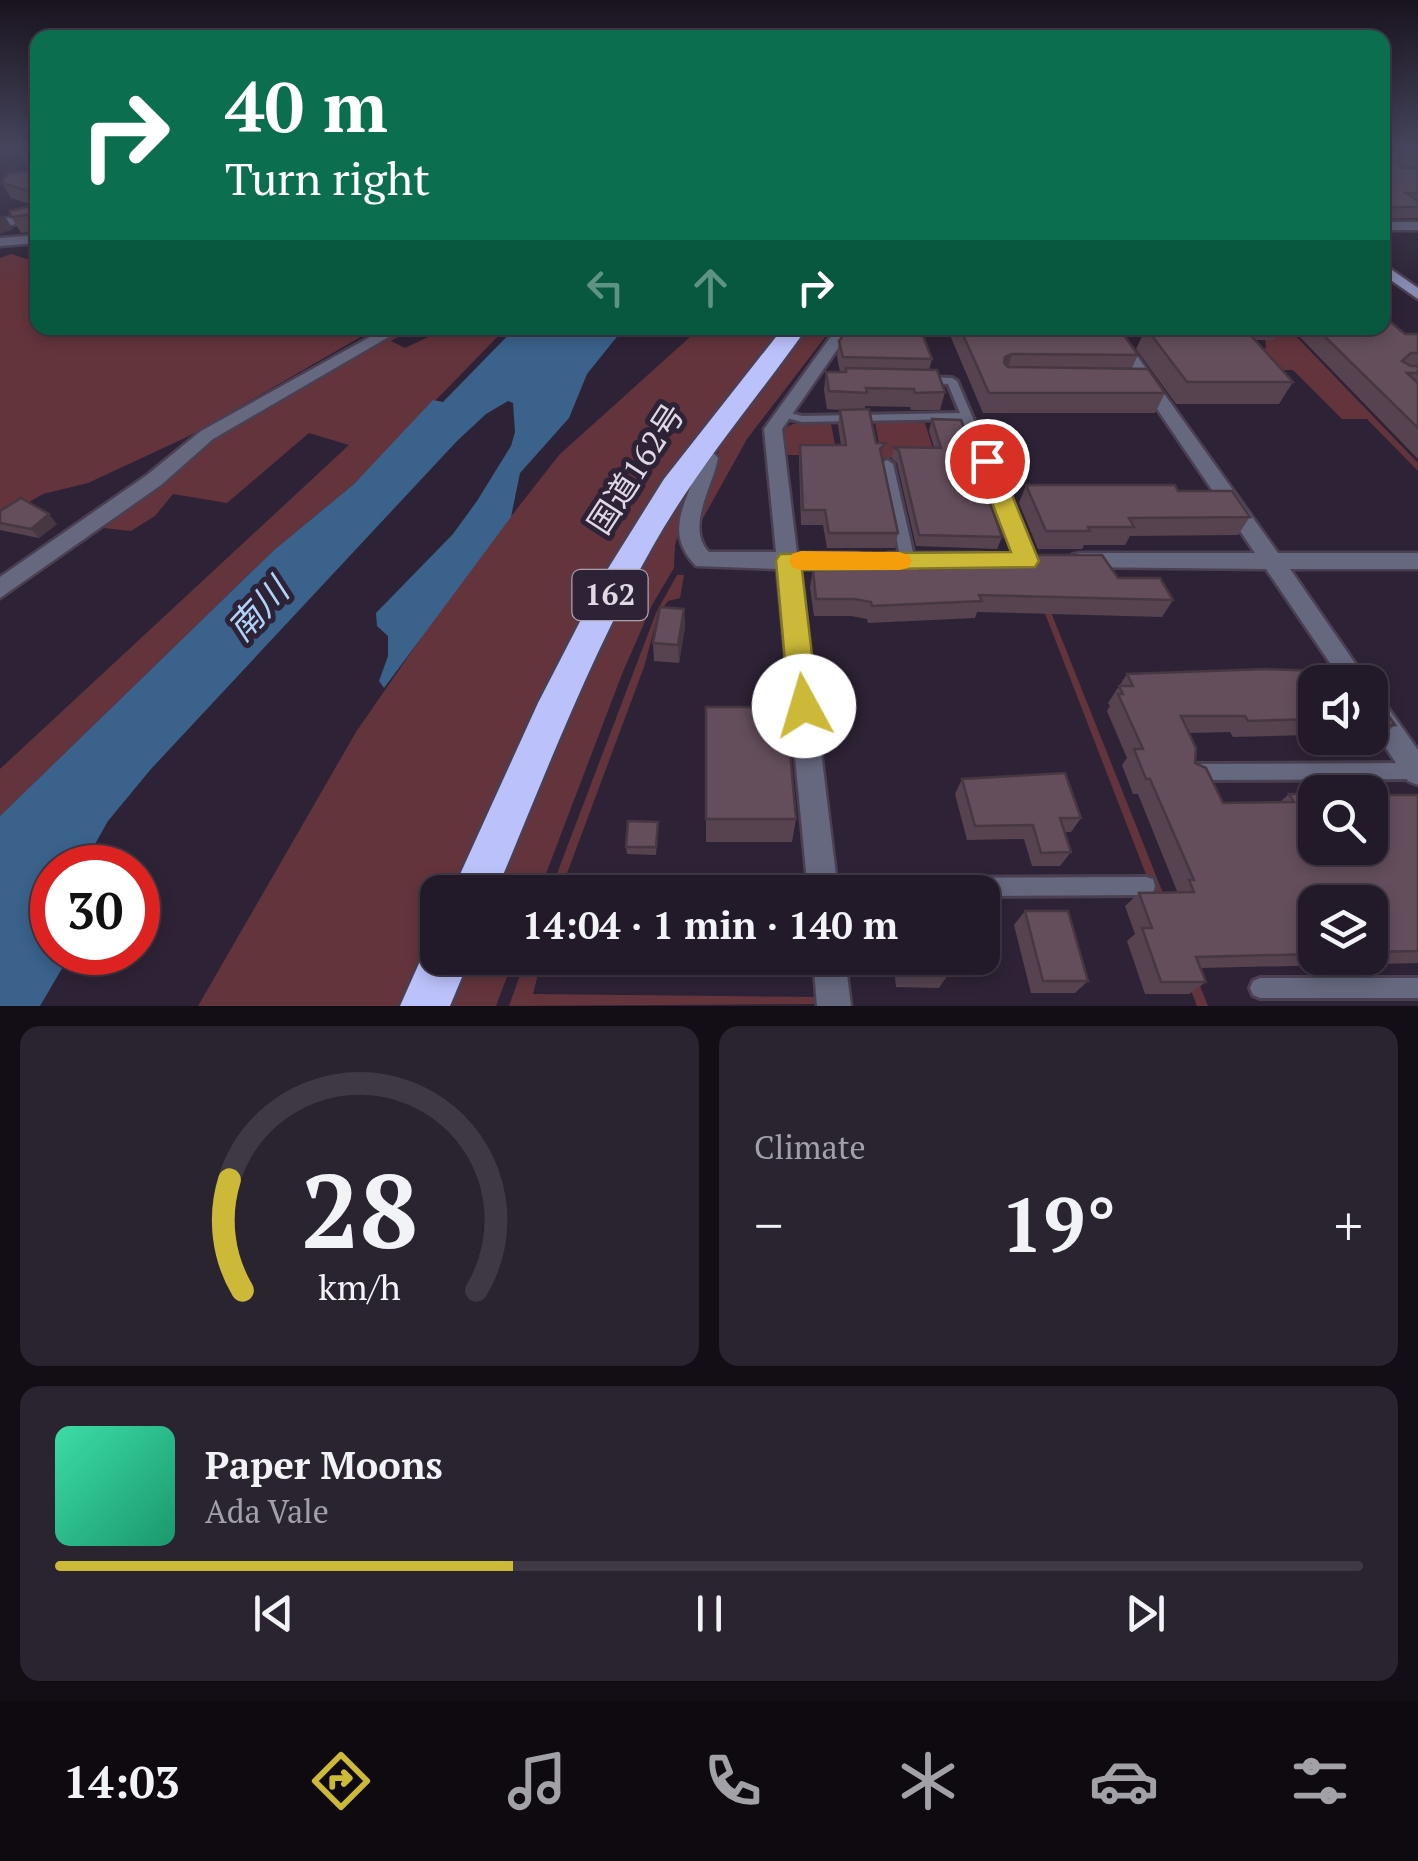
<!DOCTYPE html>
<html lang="en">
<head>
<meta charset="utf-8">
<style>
	body { margin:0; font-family:"PT Serif","Noto Sans JP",serif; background:#2a2330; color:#f1f3f6; height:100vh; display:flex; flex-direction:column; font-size:38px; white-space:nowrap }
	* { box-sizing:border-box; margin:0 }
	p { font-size:32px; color:#a2a1a8 }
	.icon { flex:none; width:55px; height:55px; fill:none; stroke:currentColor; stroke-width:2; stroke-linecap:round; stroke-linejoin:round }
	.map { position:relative; height:1006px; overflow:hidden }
	.drawer { display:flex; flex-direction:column; gap:20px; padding:20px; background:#130e16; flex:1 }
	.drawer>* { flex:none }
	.top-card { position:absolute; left:30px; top:30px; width:1360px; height:305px; border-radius:20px; box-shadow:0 5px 15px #0003,0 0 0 2px #3f3845; background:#0b6e4f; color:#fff; overflow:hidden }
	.buttons { position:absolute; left:1298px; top:665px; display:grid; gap:20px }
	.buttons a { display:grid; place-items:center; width:90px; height:90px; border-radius:20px; background:#221a28; box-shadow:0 5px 15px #0003,0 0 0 2px #3f3845; font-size:50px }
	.speed { position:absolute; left:30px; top:845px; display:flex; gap:20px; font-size:50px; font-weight:700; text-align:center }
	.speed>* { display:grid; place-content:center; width:130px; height:130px; border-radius:50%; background:#221a28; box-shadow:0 5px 15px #0003,0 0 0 2px #3f3845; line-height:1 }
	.speed .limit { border:15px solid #d22; background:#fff; color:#111 }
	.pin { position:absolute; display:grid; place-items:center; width:85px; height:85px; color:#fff; margin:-42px; border:5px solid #fff; border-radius:50%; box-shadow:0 2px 10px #0007 }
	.me { position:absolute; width:110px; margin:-55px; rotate:354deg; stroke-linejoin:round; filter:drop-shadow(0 0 8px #0008) }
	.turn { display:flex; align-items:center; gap:35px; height:210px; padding:0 30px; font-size:45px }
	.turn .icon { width:130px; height:130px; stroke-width:2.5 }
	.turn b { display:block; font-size:70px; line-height:85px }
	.lanes { display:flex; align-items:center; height:95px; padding:0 30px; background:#0003; justify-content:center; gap:50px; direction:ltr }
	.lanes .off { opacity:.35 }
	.big { font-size:75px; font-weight:600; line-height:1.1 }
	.drawer .widget { flex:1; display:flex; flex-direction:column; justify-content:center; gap:15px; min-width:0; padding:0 35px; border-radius:20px; background:#2a2330 }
	.drawer .dial { align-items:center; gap:0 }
	.dial svg { height:260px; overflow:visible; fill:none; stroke:#3f3845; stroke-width:7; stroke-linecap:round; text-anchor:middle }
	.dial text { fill:#f1f3f6; stroke:none }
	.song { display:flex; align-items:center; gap:30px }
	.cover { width:120px; height:120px; border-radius:15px; background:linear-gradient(135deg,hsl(160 70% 55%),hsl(160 70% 35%)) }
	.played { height:10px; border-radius:5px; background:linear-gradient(90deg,#cdb938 35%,#3f3845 35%) }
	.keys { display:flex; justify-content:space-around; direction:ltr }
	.heat { display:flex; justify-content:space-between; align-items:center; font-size:55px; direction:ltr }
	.drawer .tiles { flex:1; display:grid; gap:20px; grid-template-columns:1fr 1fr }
	.widget:last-child { grid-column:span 2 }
	.trip { position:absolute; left:420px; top:875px; width:580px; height:100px; border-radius:20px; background:#221a28; box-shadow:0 5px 15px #0003,0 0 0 2px #3f3845; font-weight:600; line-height:100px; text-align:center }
	.tabs { display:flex; height:160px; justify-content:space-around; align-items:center; background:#0e0a10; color:#a2a1a8 }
	.tabs .icon { width:70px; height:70px }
	.tabs .current { color:#cdb938 }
	.tabs b { font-size:45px; color:#f1f3f6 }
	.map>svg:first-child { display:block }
	.green { fill:#63343c }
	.water { fill:#3a628b }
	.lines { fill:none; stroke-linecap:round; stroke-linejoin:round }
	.lane-casing { stroke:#4a4052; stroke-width:6 }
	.street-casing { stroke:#4a4052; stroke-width:5 }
	.secondary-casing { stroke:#4a4052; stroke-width:5 }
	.highway-casing { stroke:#4a4052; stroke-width:5 }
	.lane { fill:#66687f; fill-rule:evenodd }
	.street { fill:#66687f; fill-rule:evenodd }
	.secondary { fill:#888cb1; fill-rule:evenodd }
	.highway { fill:#bbc1fa; fill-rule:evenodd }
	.wall { fill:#56434f; fill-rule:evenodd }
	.shaded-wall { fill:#463740 }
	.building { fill:#644e5c; stroke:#463740; stroke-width:2.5 }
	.route { fill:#cdb938; stroke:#857824; stroke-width:2.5 }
	.slow { fill:#f59e0b }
	.labels { text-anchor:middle; stroke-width:10; stroke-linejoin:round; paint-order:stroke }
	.shield { fill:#2e2336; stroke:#aba2b0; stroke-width:2.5 }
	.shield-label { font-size:30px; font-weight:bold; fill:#e0d9e5 }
	.street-label { font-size:32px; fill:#e0d9e5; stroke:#2e2336 }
	.water-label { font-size:35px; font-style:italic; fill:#afd4fa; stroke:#2e2336 }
</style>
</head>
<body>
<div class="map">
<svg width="1418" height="1006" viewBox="0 0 1418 1006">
	<rect width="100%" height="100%" fill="#2e2336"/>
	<g class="green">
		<polygon points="11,254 37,262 38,328 376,328 189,436 88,483 43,494 0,519 0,258"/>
		<polygon points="404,328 414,328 391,341 405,348 447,328 506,328 354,484 274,550 0,816 0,769 349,445 309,433 227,503 173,494 155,516 131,531 94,527 212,438"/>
		<polygon points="700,328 785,328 690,446 486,823 454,892 438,892 437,929 403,1006 198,1006 356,732 459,583 559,455"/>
		<polygon points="805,328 832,328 747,439 697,529 724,433"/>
		<polygon points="1264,328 1288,328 1418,463 1418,471 1367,419 1342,419 1293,370 1277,370 1255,350 1266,348"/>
		<polygon points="875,423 925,423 936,458 882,458"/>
		<polygon points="793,424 831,424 837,455 787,455 784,428"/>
		<polygon points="697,471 675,545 674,568 652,605 622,674 539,892 492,892 621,600"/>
		<polygon points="1029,572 1035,572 1208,1006 1197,1006"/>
		<polygon points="677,575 684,575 680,598 668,601 658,615 644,667 560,892 550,892 656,613"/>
		<polygon points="465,958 514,958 496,1006 444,1006"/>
		<polygon points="526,958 542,958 533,994 817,997 818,1004 509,1006"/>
	</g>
	<polygon class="water" points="515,328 624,328 587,374 569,418 520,473 511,517 384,688 379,681 388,656 388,636 377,626 376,613 453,534 477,501 511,446 515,432 513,403 508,401 486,414 457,441 151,769 108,821 82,867 52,868 52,952 71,953 40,1006 0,1006 0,816 274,550 354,484 433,400 443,402"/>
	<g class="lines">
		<g class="lane-casing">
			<g id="lane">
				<polygon points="925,377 952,378 957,381 1034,561 1032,565 1022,565 1020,561 962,419 802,422 779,416 777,414 783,411 802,416 960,413 948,384 921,382 920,380"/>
				<polygon points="887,460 893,464 915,561 913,565 903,565 901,561 881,464"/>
				<polygon points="1414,763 1418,765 1418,777 1414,779 1194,780 1188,778 1186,772 1188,766 1194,764"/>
				<polygon points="1146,877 1153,879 1155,886 1153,893 1146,895 982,896 982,892 818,892 816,887 818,880 825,878"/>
				<polygon points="1260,978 1418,978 1418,998 1260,998 1253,995 1250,988 1253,981"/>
			</g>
		</g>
		<g class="street-casing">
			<g id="street">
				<polygon points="38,210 38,218 0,228 0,220"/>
				<rect x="1382" y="222" width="36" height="8"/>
				<polygon points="38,235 38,243 0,246 0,238"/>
				<polygon points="386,328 404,328 213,439 161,485 0,598 0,577 147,475 201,431"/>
				<path d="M 837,328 L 852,328 L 782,429 L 797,553 L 856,553 L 864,555 L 867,561 L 864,567 L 856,569 L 799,569 L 838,892 L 808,892 L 777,569 L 696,566 C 661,530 690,500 699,460 L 691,450 L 700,444 L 707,446 L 718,458 C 713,486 685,528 709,552 L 776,552 L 764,429 Z"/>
				<polygon points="1102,328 1117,328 1278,553 1418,553 1418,569 1290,569 1368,682 1343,682 1266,569 1072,567 1069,561 1072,555 1080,553 1255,553"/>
				<polygon points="890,553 981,553 989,555 992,561 989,567 981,569 890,569 882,567 879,561 882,555"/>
				<polygon points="1370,692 1379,695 1418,750 1418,785 1408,781 1370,724"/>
				<polygon points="813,958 845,958 851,1006 817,1006"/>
			</g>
		</g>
		<g class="secondary-casing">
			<polygon id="secondary" points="1382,263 1418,288 1418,299 1382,274"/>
		</g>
		<g class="highway-casing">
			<g id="highway">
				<path d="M 783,328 L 807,328 C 755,401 697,468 653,546 C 590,656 545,775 496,892 L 452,892 L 538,703 L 604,575 L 664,479 Z"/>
				<polygon points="438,938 438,958 470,958 450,1006 400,1006 429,941"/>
			</g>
		</g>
		<use href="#lane" class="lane"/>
		<use href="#street" class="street"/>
		<use href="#secondary" class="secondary"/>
		<use href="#highway" class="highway"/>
	</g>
	<g class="wall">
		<polygon points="38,149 38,231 21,233 11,217 33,205 11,198 2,183 28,170 19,155"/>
		<polygon points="1382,149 1418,149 1418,218 1382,219"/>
		<polygon points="947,328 1119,328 1138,355 1132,368 1165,393 1155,413 983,413"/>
		<polygon points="1146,328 1281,328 1274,340 1255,340 1293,382 1279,404 1176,404 1136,349"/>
		<polygon points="1297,328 1382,328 1405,334 1418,334 1418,459 1294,331"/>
		<polygon points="839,341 932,359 929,370 945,392 940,410 911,410 910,407 865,406 865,409 882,459 898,533 895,548 827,548 823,525 801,525 799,460 800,445 841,445 838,425 840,410 827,409 824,390 826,372 840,372 837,356"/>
		<polygon points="932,419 1002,537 997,549 916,546 897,463 892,459 894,447 934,447 929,431"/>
		<polygon points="1026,485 1178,491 1250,517 1238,535 1130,536 1125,545 1084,545 1082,549 1038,549 1019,503"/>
		<polygon points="0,511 57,524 39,538 0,530"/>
		<polygon points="834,554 919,569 953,568 957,555 1118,578 1173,600 1162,617 977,612 975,618 868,623 867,619 851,616 814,616 810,587 813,570 822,570 823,564 832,564"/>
		<polygon points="684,609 685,627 679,663 654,661 653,643"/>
		<path d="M 1127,674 L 1315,682 L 1315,738 L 1370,738 L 1370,689 L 1395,725 L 1376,742 L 1317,742 L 1313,735 L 1233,737 L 1230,732 L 1189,733 L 1195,763 L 1223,803 L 1280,802 L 1289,794 L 1418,795 L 1418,963 L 1201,968 L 1206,982 L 1189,994 L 1145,994 L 1127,941 L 1135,934 L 1125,906 L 1139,893 L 1175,892 L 1177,891 L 1138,794 L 1133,794 L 1122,765 L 1127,758 L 1107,711 L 1110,706 L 1108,703 ZM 1315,902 L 1370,902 L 1370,958 L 1315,958 Z"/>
		<polygon points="706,707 796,819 792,842 706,842"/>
		<polygon points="962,779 1081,818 1071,832 1064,832 1071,852 1060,866 1032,866 1024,839 967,840 955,794"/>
		<polygon points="658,822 656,855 627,854 626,847"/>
		<polygon points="1025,911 1088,981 1075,993 1031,993 1014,925"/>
		<polygon points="878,958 944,958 947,976 939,988 896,987 894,968 879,967"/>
	</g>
	<g class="shaded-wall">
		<polygon points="4,215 13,229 0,234 0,217"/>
		<polygon points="1012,354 1006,374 999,377 1005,357"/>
		<polygon points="49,514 57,524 39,538 31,529"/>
		<polygon points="684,609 685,627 679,663 678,645"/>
	</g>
	<g class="building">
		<polygon points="23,149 38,149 38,194 2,183 7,174 32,170 32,155 19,155"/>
		<polygon points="1382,149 1418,149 1418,157 1402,156 1398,160 1402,168 1418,168 1418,193 1406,193 1418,201 1418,207 1387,207 1382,206"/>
		<polygon points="38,204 38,219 32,220 28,215 11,217 10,211"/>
		<polygon points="1382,315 1405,334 1418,334 1418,353 1411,353 1402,361 1411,366 1418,366 1418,373 1407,373 1418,383 1418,428 1316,328 1382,328"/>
		<polygon points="849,328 920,328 932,359 843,357 839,341"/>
		<polygon points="960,328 1119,328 1138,355 1012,354 1005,357 1004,363 1008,367 1148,369 1165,393 989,393"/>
		<polygon points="1146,328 1244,328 1293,382 1187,382"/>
		<polygon points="846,368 937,370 945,392 915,393 914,389 866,388 867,393 829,391 826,372 846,372"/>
		<polygon points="869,409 876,443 886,443 880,449 898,533 829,533 825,510 803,510 800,445 846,445 840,410"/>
		<polygon points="932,419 961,420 1002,537 919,535 899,451 894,447 941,448"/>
		<polygon points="1026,485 1175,485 1178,491 1232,491 1250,517 1129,518 1134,527 1088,527 1090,531 1046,531"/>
		<polygon points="21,498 49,514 31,529 0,523 0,511"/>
		<polygon points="834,554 915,555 919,569 961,568 957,555 1102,555 1118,578 1160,578 1173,600 979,595 982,601 872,606 871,602 854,599 816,599 813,570 823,570 823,564 835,564"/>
		<polygon points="660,607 684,609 678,645 653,643"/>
		<polygon points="1266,669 1358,672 1366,682 1315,682 1315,719 1248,721 1245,716 1181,716 1196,748 1195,763 1206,768 1223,803 1294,802 1289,794 1315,794 1315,848 1370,848 1370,795 1418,795 1418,951 1370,952 1370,902 1315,902 1315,954 1196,957 1206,982 1161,982 1142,928 1152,928 1139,893 1194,892 1189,880 1194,880 1150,779 1146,779 1134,749 1143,749 1118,694 1123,694 1119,686 1133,686 1127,674"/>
		<polygon points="1370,689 1395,725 1370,725"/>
		<polygon points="706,707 786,707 796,819 706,819"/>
		<polygon points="1065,773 1081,818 1060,818 1071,852 1041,853 1033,825 975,826 962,779"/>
		<polygon points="628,821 658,822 656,847 626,847"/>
		<polygon points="1025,911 1068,911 1088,981 1043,981"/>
		<polygon points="901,958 944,958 947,976 903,974"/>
	</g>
	<linearGradient id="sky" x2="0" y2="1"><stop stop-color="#19131e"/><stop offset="0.51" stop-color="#46455d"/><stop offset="1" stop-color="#46455d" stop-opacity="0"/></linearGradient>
	<rect width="1418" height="290" fill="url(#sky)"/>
	<polygon class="route" points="987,454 998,461 1039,561 1035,567 802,570 818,706 814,714 804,718 793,714 789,706 776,560 780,554 1011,552 976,461"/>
	<polygon class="slow" points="801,551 899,552 908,555 912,561 908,568 899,570 801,570 792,567 789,561 792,554"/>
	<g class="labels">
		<rect class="shield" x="572.5" y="570" width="75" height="50" rx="8"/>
		<g class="shield-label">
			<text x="610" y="605">162</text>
		</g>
		<g class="street-label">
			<text transform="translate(636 469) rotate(-57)" y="11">国道162号</text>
		</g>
		<g class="water-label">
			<text transform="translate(258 610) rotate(-47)" y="12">南川</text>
		</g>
	</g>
</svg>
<div class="buttons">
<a><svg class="icon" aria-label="sound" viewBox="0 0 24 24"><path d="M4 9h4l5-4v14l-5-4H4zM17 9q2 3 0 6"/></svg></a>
<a><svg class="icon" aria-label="search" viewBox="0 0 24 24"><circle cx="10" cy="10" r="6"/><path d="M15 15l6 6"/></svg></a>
<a><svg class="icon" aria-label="layers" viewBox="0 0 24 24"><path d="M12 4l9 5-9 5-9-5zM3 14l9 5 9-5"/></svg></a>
</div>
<div class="speed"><div class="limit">30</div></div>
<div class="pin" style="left:987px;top:461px;background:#d93025"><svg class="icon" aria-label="arrive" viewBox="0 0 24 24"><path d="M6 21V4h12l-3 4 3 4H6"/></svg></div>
<svg class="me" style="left:804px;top:706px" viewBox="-20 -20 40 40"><circle r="19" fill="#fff"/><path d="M0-13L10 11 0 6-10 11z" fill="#cdb938"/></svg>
<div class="trip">14:04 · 1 min · 140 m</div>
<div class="top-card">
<div class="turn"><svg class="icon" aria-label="right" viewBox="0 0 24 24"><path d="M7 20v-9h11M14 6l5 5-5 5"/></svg><div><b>40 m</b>Turn right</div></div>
<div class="lanes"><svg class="icon off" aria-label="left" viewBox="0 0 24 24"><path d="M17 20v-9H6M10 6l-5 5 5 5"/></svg><svg class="icon off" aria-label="ahead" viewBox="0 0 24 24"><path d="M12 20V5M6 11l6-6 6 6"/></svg><svg class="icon" aria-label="right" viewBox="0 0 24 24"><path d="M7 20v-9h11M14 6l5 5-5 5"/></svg></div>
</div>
</div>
<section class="drawer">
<div class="tiles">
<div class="widget dial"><svg viewBox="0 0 100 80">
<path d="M14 69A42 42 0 1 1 86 69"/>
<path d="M14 69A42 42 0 0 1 10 35" stroke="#cdb938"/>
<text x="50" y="56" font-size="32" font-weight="700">28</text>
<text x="50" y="72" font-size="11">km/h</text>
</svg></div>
<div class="widget"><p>Climate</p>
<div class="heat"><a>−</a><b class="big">19°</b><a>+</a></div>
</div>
<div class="widget">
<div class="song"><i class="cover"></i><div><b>Paper Moons</b><p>Ada Vale</p></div></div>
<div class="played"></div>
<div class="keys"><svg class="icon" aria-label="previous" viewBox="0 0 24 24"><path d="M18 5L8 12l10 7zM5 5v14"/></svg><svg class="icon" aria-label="pause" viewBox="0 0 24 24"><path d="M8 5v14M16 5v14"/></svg><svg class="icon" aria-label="next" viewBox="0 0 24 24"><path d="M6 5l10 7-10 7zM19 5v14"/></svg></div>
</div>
</div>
</section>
<nav class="tabs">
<b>14:03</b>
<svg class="icon current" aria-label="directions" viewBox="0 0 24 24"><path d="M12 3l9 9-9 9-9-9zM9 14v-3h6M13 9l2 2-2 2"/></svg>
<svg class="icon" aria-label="music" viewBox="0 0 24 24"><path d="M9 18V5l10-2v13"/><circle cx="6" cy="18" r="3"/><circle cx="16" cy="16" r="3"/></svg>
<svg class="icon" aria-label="phone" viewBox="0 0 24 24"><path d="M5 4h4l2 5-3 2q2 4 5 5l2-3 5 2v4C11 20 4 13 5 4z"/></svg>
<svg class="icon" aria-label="climate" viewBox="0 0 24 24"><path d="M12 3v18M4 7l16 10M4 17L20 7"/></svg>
<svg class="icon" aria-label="car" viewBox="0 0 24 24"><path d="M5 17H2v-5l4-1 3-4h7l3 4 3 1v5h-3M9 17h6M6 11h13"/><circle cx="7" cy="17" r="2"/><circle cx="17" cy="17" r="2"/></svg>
<svg class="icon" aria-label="filters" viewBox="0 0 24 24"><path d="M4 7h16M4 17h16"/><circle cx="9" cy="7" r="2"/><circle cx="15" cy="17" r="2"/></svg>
</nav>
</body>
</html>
